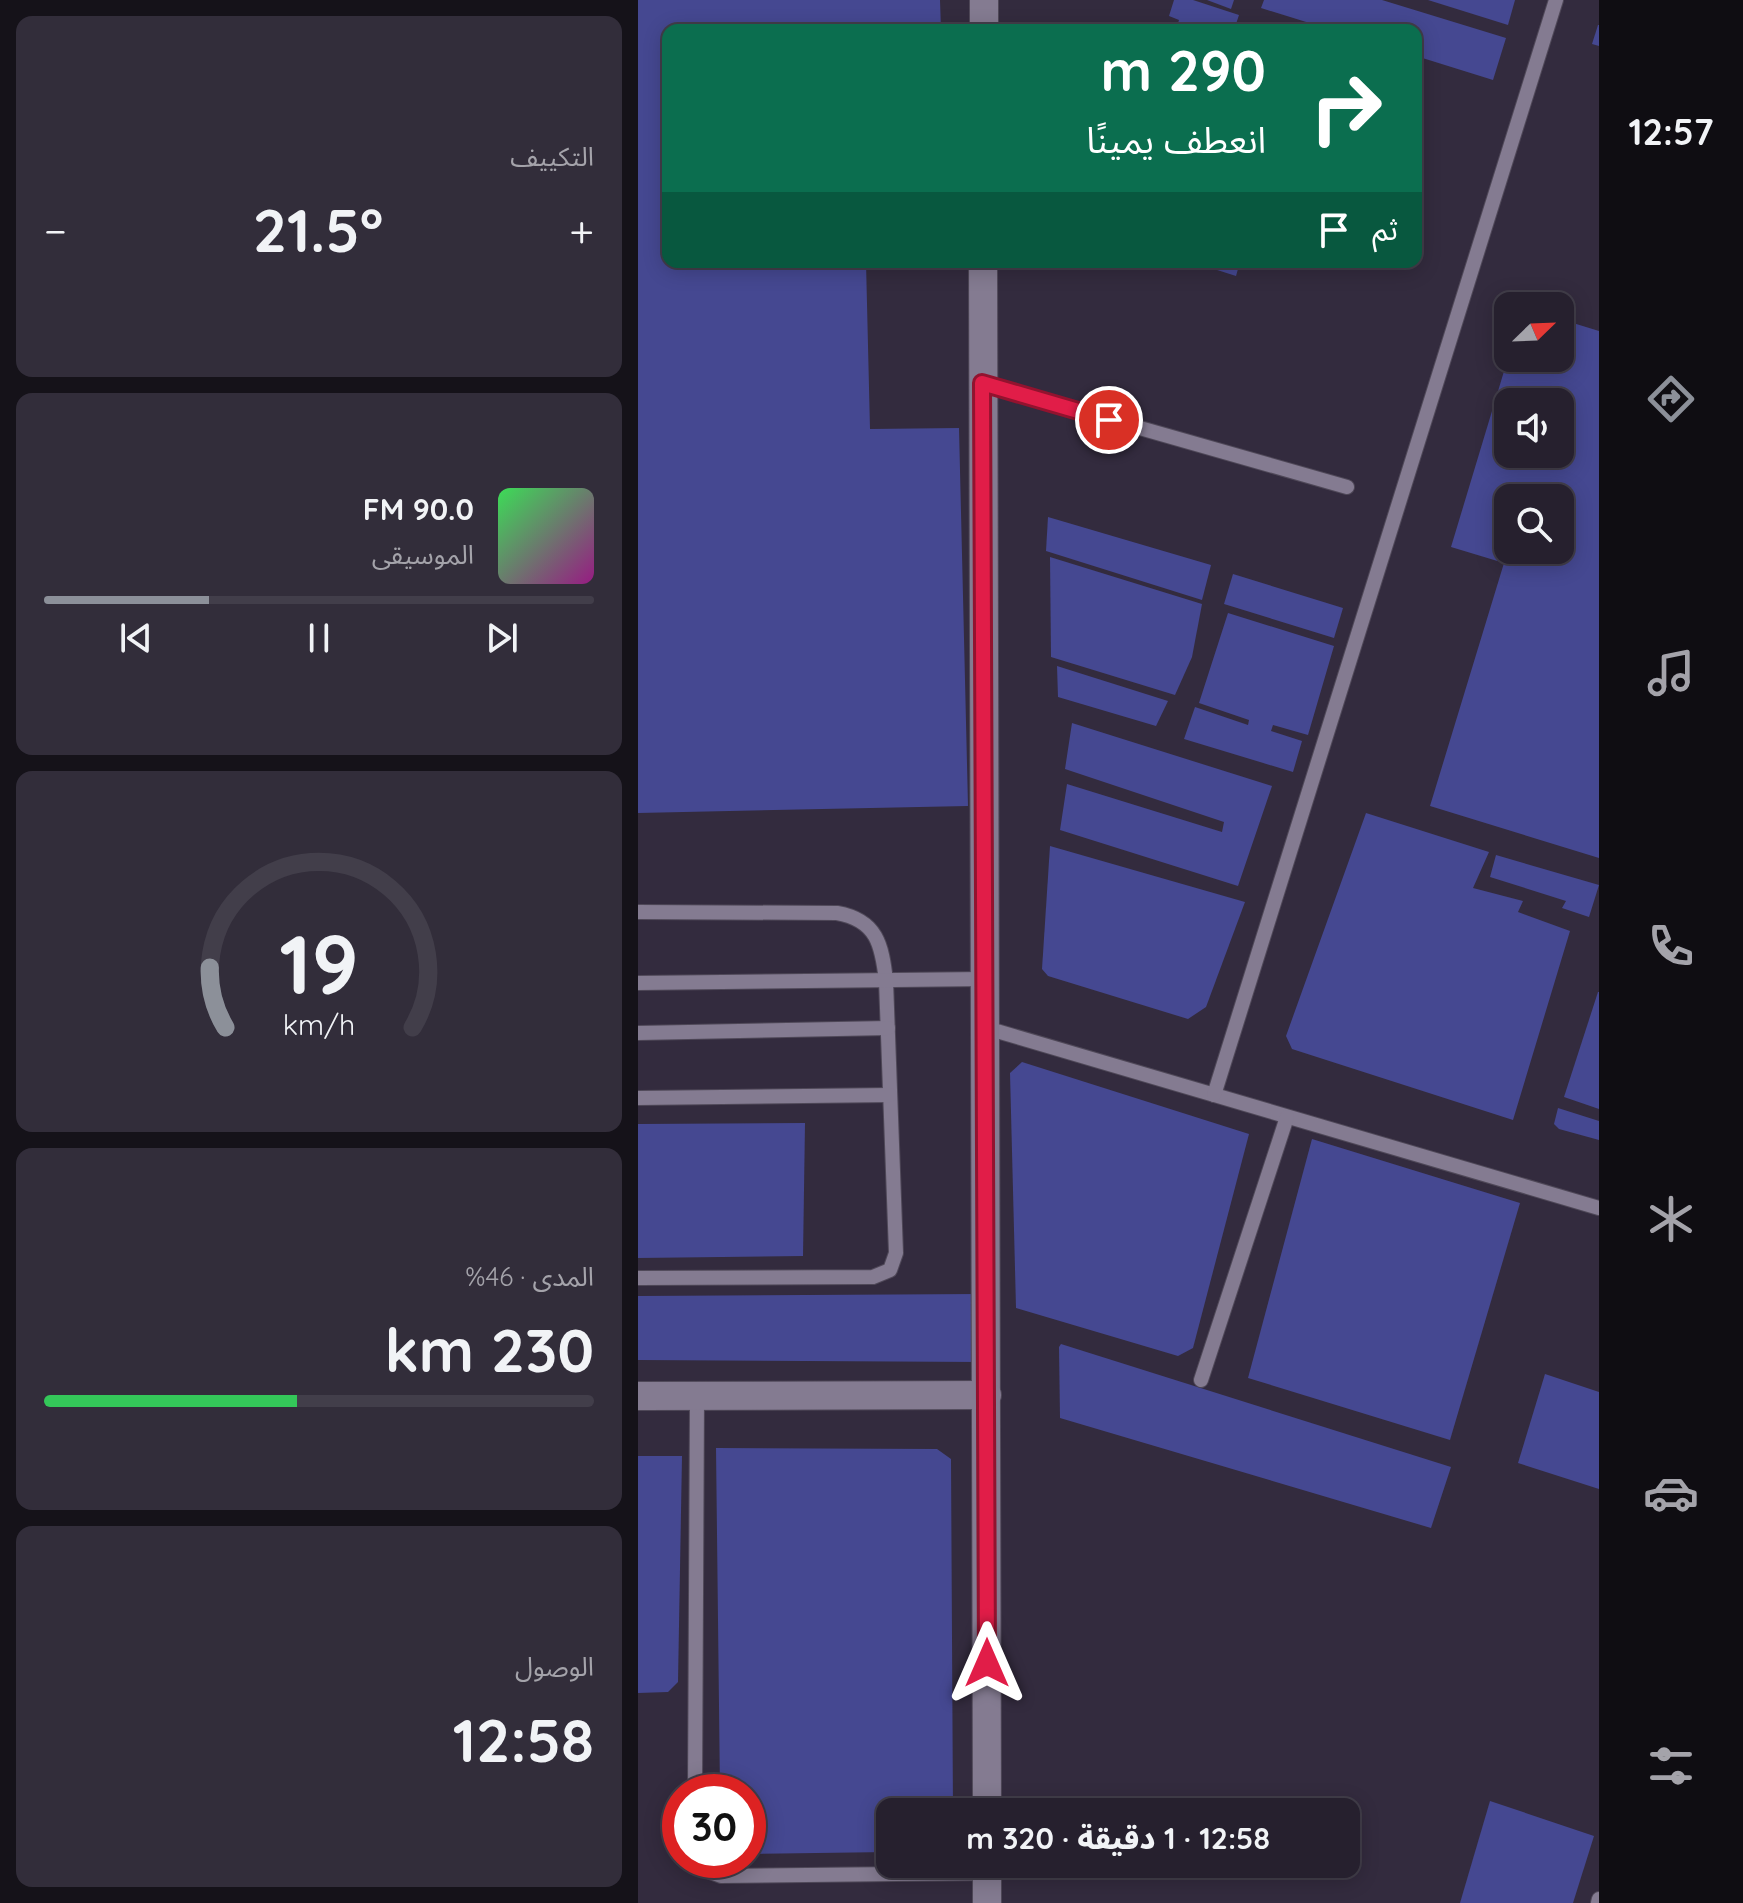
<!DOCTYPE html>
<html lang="ar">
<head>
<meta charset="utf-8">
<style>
	body { margin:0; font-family:Quicksand,"Noto Sans Arabic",sans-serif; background:#322d3a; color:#f1f3f6; direction:rtl; height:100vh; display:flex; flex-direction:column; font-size:30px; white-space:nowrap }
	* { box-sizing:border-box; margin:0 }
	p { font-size:26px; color:#a4a3aa }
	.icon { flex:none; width:44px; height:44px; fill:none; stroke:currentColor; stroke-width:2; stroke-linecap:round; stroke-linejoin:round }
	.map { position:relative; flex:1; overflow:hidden; direction:ltr }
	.drawer { display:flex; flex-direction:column; gap:16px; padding:16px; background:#151219; width:638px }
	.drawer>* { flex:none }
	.top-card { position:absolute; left:24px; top:24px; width:760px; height:244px; border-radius:16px; box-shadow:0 4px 20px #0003,0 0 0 2px #423e4a; direction:rtl; background:#0b6e4f; color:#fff; overflow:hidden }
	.needle { width:52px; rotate:67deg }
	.buttons { position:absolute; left:856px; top:292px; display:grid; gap:16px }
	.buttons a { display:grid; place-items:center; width:80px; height:80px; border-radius:16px; background:#26202e; box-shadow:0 4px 20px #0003,0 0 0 2px #423e4a; font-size:40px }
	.speed { position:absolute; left:24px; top:1774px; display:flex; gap:16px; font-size:40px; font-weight:700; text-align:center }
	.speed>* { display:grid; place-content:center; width:104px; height:104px; border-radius:50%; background:#26202e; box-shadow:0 4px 20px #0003,0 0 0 2px #423e4a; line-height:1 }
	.speed .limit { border:12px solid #d22; background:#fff; color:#111 }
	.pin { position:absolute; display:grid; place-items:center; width:68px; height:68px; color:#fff; margin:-34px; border:4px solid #fff; border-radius:50%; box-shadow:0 2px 8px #0007 }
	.me { position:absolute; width:88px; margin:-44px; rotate:0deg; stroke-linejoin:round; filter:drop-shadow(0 0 6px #0008) }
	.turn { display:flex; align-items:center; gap:28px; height:168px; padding:0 24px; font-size:36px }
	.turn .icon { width:104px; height:104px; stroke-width:2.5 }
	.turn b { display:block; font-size:56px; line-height:68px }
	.then { display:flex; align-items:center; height:76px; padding:0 24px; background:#0003; gap:16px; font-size:30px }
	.big { font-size:60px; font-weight:800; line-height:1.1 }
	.drawer .tile { flex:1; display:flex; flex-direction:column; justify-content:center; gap:12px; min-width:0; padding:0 28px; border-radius:16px; background:#322d3a }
	.drawer .dial { align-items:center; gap:0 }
	.dial svg { height:208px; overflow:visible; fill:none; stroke:#423e4a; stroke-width:7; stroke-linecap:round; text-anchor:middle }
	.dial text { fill:#f1f3f6; stroke:none }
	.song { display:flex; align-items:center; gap:24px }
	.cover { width:96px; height:96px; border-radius:12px; background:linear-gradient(135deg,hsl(130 70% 55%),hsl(310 70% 35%)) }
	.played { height:8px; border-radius:4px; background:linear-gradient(90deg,#8c9099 30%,#423e4a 30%) }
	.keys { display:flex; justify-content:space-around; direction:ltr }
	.heat { display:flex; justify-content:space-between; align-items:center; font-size:44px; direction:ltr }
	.charge { height:12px; border-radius:6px; background:linear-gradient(90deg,#34c759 46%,#423e4a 0) }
	.trip { position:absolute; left:238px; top:1798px; width:484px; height:80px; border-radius:16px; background:#26202e; box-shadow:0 4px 20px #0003,0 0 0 2px #423e4a; font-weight:800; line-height:80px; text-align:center; direction:rtl }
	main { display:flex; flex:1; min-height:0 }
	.tab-bar { display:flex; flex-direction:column; width:144px; justify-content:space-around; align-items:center; background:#0f0d12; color:#a4a3aa }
	.tab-bar .icon { width:56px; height:56px }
	.tab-bar .on { color:#8c9099 }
	.tab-bar b { font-size:36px; color:#f1f3f6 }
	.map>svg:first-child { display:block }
	.building { fill:#454891; fill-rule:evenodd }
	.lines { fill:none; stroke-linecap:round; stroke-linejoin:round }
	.service-casing { stroke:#4f4858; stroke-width:16 }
	.minor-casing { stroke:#4f4858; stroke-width:30 }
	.service { stroke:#847b91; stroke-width:14 }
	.minor { stroke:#847b91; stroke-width:28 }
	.route-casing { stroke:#92132f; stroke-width:20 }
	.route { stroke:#e11d48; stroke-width:14 }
</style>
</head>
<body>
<main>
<nav class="tab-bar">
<b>12:57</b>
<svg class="icon on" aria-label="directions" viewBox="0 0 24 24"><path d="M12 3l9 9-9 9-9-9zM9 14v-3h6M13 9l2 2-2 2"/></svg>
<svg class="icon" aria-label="music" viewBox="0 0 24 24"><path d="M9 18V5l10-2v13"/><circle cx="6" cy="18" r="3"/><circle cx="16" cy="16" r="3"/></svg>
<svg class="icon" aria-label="phone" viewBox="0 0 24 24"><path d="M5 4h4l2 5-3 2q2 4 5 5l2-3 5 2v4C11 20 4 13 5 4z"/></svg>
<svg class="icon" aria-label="climate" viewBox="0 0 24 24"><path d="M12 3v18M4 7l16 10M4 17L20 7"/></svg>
<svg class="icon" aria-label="car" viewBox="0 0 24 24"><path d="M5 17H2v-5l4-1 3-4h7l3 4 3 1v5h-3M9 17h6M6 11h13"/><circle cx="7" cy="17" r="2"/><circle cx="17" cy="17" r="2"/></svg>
<svg class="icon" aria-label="filters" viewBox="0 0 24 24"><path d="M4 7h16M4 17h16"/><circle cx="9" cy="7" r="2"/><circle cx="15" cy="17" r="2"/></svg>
</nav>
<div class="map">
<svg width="961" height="1903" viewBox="0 0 961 1903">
	<rect width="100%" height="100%" fill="#332b3e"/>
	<g class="building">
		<polygon points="0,0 302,0 303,30 30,30 30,262 228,262 232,429 321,428 330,806 0,813"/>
		<polygon points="536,0 555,0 601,15 596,30 538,30 541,20 531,16"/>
		<polygon points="569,0 596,0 593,9"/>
		<polygon points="626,0 744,0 868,38 855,80 778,56 778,30 694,30 623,8"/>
		<polygon points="790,0 877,0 870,25"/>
		<polygon points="960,25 961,25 961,46 954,44"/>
		<polygon points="554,262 602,262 598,276"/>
		<path d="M 922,319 L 961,331 L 961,858 L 792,806 L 866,563 L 813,547 L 870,358 L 922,358 ZM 870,402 L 922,402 L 922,454 L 870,454 ZM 870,498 L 922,498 L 922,550 L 870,550 Z"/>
		<polygon points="410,517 573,565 564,600 408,551"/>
		<polygon points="412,557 564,604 554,657 537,695 413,657"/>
		<polygon points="595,574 705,608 696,638 586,604"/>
		<polygon points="590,613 696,646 670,735 635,725 633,731 664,741 655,772 546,739 557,707 610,725 611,720 561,703"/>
		<polygon points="419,666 530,701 518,726 420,697"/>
		<polygon points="434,723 634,786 600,886 422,830 429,784 584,832 586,822 427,769"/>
		<polygon points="728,813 851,852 835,888 885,901 880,912 932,931 875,1120 654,1049 648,1036"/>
		<polygon points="412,846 607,902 568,1007 550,1019 410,976 404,969"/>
		<polygon points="858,855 961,885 951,917 924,908 928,901 852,877"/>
		<polygon points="960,992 961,992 961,1109 926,1097"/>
		<polygon points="384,1062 611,1134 555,1348 540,1356 378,1308 372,1073"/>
		<polygon points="920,1108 961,1121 961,1140 921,1129 916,1124"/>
		<polygon points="167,1123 165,1256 0,1258 0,1124"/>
		<polygon points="674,1139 882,1203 812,1440 610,1378"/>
		<polygon points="341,1294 341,1362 0,1360 0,1296"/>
		<polygon points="423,1344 813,1467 793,1528 422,1418 421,1347"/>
		<polygon points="907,1374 961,1392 961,1489 880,1463"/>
		<polygon points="78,1448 299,1449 313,1459 315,1812 252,1812 252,1852 110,1854 110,1792 82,1792"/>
		<polygon points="0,1456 44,1456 40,1682 30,1692 0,1693"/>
		<polygon points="852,1801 956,1836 935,1903 822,1903"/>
	</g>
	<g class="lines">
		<g class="service-casing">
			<g id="service">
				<polyline points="344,383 709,487"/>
				<path d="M 0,912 L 199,913 C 239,920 244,945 248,981 L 258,1253 L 252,1270 L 235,1277 L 0,1278"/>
				<polyline points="0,983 346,979"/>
				<polyline points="345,1027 961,1208"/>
				<polyline points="0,1033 250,1028"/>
				<polyline points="576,1095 918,0"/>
				<polyline points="0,1098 252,1095"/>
				<polyline points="563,1380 649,1117"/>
				<polyline points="57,1792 59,1398"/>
				<polyline points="60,1860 67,1870 83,1876 349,1873"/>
				<polyline points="960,1903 961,1899"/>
			</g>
		</g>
		<g class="minor-casing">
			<g id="minor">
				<polyline points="346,30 346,0"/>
				<polyline points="345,262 349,1812"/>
				<polyline points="0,1396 349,1395"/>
				<polyline points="349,1864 349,1903"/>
			</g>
		</g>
		<use href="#service" class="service"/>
		<use href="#minor" class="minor"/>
	</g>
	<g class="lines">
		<g class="route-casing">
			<polyline id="route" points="349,1663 344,383 471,420"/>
		</g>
		<use href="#route" class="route"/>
	</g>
</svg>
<div class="buttons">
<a><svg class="needle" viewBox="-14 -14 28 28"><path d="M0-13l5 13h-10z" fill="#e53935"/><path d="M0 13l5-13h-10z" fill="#a4a3aa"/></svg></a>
<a><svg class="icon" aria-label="sound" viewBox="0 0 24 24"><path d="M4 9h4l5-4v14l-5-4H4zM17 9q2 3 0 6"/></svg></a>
<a><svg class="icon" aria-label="search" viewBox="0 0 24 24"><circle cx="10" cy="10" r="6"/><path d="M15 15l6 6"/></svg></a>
</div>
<div class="speed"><div class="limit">30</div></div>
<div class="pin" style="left:471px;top:420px;background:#d93025"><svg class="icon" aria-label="arrive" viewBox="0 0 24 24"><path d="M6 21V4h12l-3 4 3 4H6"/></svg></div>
<svg class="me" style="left:349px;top:1663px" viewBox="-20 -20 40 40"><path d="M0-17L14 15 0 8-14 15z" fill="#e11d48" stroke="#fff" stroke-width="4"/></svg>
<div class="trip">12:58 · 1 دقيقة · 320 m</div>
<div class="top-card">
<div class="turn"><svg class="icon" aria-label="right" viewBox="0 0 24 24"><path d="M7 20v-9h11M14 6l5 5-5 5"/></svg><div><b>290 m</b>انعطف يمينًا</div></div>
<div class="then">ثم<svg class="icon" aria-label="arrive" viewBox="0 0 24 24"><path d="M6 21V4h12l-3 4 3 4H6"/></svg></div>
</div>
</div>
<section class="drawer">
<div class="tile"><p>التكييف</p>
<div class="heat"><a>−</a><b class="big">21.5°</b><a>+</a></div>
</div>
<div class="tile">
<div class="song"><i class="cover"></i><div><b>90.0 FM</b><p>الموسيقى</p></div></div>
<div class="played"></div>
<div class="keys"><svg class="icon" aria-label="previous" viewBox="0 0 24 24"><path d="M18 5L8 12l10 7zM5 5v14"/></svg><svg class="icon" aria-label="pause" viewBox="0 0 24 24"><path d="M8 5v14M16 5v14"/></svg><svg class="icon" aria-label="next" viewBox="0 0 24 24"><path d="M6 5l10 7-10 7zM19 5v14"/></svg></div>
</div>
<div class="tile dial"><svg viewBox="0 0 100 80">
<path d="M14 69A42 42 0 1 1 86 69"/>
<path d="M14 69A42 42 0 0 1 8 46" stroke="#8c9099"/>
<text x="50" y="56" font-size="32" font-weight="700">19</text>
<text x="50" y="72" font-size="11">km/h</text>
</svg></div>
<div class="tile"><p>المدى · 46%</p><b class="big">230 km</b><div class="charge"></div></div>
<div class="tile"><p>الوصول</p><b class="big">12:58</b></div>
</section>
</main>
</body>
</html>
